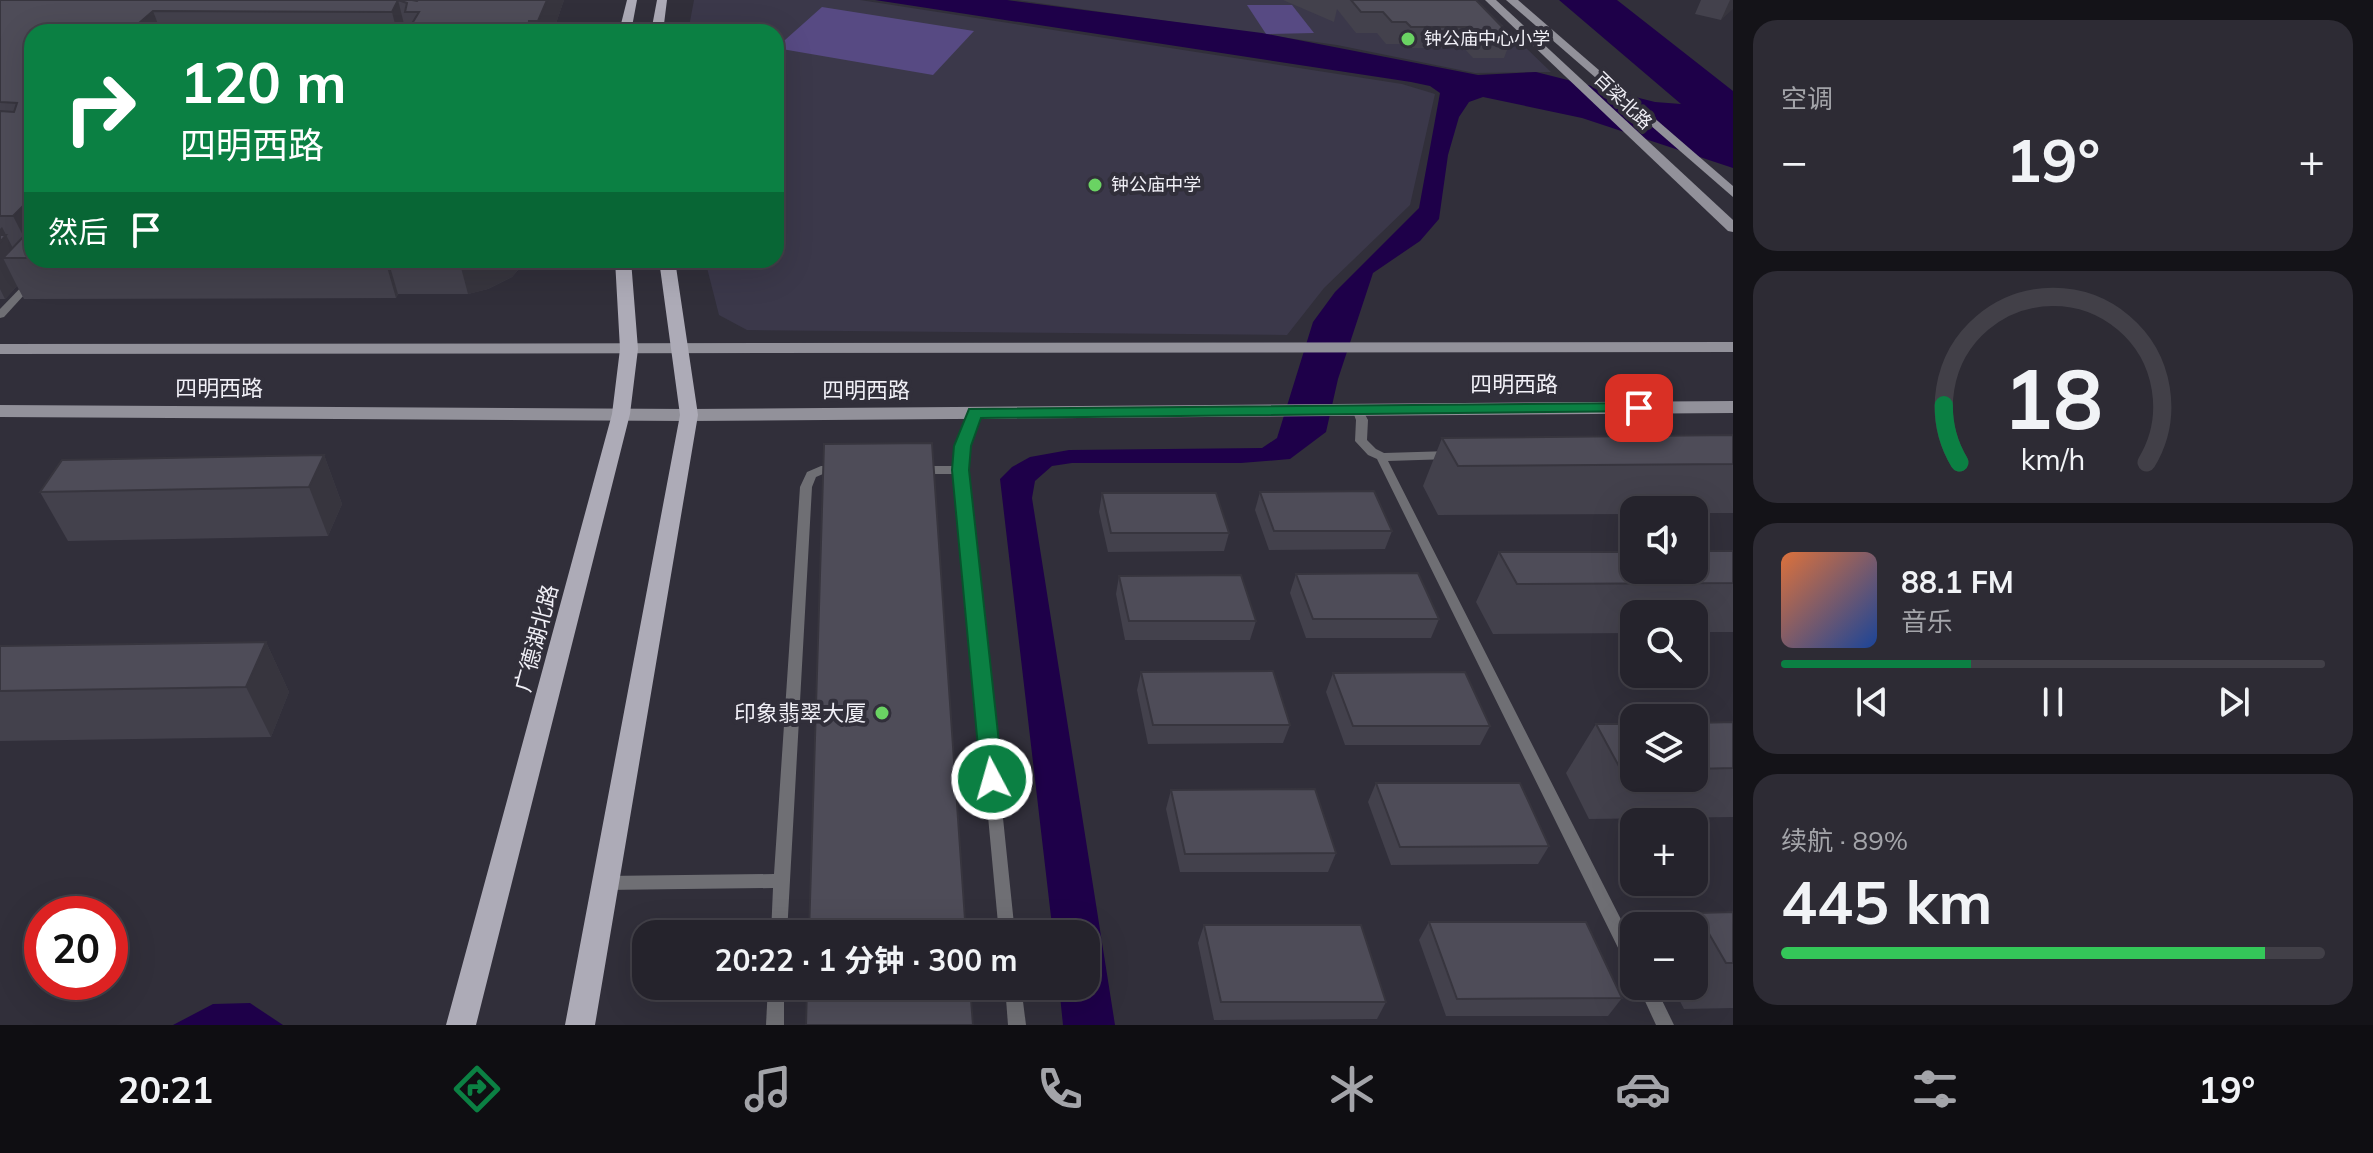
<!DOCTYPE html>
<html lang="zh">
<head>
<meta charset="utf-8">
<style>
	body { margin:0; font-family:Mulish,"Noto Sans SC",sans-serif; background:#2d2b34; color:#f1f3f6; height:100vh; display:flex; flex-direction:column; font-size:30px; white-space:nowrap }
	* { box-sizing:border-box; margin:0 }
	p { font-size:26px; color:#a3a4a9 }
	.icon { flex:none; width:44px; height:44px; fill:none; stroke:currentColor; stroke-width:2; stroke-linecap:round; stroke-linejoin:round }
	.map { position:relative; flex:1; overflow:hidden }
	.side { display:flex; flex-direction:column; gap:20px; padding:20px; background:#141318; width:640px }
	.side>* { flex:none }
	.guide { position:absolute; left:24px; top:24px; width:760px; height:244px; border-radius:24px; box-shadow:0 8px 32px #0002,0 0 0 2px #424048; background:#0b8043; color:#fff; overflow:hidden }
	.controls { position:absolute; left:1620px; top:496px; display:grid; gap:16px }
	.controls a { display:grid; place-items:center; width:88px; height:88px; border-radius:16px; background:#25232c; box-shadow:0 8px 32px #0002,0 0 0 2px #424048; font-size:40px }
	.speed { position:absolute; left:24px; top:896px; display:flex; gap:16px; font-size:40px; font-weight:700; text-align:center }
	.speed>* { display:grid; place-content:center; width:104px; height:104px; border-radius:50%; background:#25232c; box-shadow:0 8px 32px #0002,0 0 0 2px #424048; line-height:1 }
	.speed .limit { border:12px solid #d22; background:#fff; color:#111 }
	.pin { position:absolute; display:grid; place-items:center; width:68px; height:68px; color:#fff; margin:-34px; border-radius:16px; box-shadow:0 4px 12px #0006 }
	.me { position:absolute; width:88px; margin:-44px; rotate:354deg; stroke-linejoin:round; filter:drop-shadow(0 0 6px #0008) }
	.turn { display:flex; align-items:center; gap:28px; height:168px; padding:0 24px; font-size:36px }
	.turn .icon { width:104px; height:104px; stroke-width:2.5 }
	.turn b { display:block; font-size:56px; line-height:68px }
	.then { display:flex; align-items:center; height:76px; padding:0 24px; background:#0003; gap:16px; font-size:30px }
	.big { font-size:60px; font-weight:700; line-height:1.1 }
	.side .widget { flex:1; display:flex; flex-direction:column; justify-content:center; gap:12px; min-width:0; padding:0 28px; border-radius:24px; background:#2d2b34 }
	.side .dial { align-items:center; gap:0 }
	.dial svg { height:208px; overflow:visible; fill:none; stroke:#424048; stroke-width:7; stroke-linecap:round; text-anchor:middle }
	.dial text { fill:#f1f3f6; stroke:none }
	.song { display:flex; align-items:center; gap:24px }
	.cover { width:96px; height:96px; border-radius:12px; background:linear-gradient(135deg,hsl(20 70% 55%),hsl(220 70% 35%)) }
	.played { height:8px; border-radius:4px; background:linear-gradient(90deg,#0b8043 35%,#424048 35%) }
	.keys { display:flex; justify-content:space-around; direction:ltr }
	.heat { display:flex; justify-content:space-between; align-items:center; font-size:44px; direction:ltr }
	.charge { height:12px; border-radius:6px; background:linear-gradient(90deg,#34c759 89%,#424048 0) }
	.trip { position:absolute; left:632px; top:920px; width:468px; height:80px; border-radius:24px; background:#25232c; box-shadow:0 8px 32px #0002,0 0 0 2px #424048; font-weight:700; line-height:80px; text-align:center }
	.dock { display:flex; height:128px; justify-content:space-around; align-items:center; background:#0f0e12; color:#a3a4a9 }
	.dock .icon { width:56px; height:56px }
	.dock .current { color:#0b8043 }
	.dock b { font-size:36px; color:#f1f3f6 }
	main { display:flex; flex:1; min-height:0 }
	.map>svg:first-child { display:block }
	.built { fill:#3b384a }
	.green { fill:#574a83 }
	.water { fill:#1e0049 }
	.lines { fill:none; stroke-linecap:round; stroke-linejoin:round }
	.lane { fill:#6f6f74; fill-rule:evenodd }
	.secondary { fill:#92919a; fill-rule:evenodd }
	.primary { fill:#adabb7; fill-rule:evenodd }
	.wall { fill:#43414c }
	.shaded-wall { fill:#37353e }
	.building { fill:#4e4c58; stroke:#37353e; stroke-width:2 }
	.route { fill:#0b8043; stroke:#07532c; stroke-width:2 }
	.poi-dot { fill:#6ad363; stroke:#312f3a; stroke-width:3 }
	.labels { text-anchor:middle; stroke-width:8; stroke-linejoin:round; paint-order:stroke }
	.far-poi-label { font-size:18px; fill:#f0eff6; stroke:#312f3a; text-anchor:start }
	.far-street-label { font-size:18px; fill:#f0eff6; stroke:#312f3a }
	.street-label { font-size:22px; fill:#f0eff6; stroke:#312f3a }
	.poi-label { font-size:22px; fill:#f0eff6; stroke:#312f3a; text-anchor:end }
</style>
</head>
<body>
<main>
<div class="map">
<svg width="1733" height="1025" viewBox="0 0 1733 1025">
	<rect width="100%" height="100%" fill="#312f3a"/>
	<g class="built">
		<polygon points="694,0 860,0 1402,84 1435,94 1410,205 1324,288 1287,335 747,330 719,315 705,260 776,260 776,32 688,32"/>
		<polygon points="1017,0 1476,0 1551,72 1475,73 1337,45"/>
	</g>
	<g class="green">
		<polygon points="1247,5 1292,5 1314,33 1266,34"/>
		<polygon points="822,7 974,31 933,75 776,48"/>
	</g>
	<g class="water">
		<polygon points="875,0 1007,0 1262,33 1478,75 1536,72 1655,102 1681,104 1559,0 1617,0 1733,91 1733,168 1582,118 1483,97 1469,102 1459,117 1448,155 1439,219 1420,241 1373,273 1338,379 1326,432 1290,459 1241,463 1072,463 1052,466 1035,481 1032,498 1115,1025 1063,1025 1059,986 1086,986 1086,934 1053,934 1000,479 1012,467 1030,457 1069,450 1262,448 1277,438 1313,322 1335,292 1419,208 1440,93 1430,86 1411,82"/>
		<polygon points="250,1003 283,1025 173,1025 213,1004"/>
	</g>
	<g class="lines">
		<g class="lane">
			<polygon points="32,278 35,279 35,283 4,317 0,318 0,309 29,279"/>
			<polygon points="1357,406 1361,407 1368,420 1367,440 1376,449 1384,453 1450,451 1456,455 1450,459 1388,461 1634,945 1634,970 1628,968 1377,459 1368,455 1355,441 1356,420 1352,409"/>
			<path d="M 975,410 L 980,413 L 969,446 L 967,470 L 1015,934 L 999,934 L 956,474 L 920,474 L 914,470 L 920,466 L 956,466 C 957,450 961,418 975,410 Z"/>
			<polygon points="821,466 837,466 843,470 841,473 823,474 816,477 812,487 787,934 771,934 773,888 605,890 599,888 597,883 599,878 605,876 774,874 800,487 807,472"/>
			<polygon points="768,986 784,986 784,1025 766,1025"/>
			<polygon points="1005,986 1021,986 1026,1025 1008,1025"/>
			<polygon points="1638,986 1655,986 1674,1025 1656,1025"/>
		</g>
		<g class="secondary">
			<polygon points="1485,0 1496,0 1733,220 1733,232 1728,231"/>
			<polygon points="1506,0 1518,0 1733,186 1733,197"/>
			<polygon points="1733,342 1733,352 0,354 0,344"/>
			<polygon points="1733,401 1733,413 689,421 0,417 0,405 689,409"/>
		</g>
		<g class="primary">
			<polygon points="627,0 637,0 631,32 619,32"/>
			<polygon points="657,0 667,0 663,32 651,32"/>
			<polygon points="615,260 631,260 638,349 630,414 476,1025 446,1025 612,414 620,349"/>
			<polygon points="659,260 675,260 698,415 595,1025 565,1025 680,415"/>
		</g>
	</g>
	<g class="wall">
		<polygon points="0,0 564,0 553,32 32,32 32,260 524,260 524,263 512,277 488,289 468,294 398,294 396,298 24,299 17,286 5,299 0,299"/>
		<polygon points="1283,0 1476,0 1512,37 1504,58 1473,58 1464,48 1404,48 1400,44 1386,44 1377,33 1356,33 1337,9 1334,22"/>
		<polygon points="1701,0 1733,0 1721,20 1695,14"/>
		<polygon points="1733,435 1733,513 1694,513 1694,510 1634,510 1634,514 1438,515 1423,486 1442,438"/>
		<polygon points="324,455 342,504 328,536 68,541 40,492"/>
		<polygon points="1260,492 1392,531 1385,549 1269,550 1255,510"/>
		<polygon points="1102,493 1229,533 1224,551 1108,552 1099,512"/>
		<polygon points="1733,551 1733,632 1694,632 1694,614 1634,614 1634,633 1493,634 1476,602 1499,552"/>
		<polygon points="1296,574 1439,619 1431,638 1306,638 1290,593"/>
		<polygon points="1119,576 1256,621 1250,640 1125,640 1116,594"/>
		<polygon points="266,642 289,692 271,737 0,741 0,646"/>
		<polygon points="1141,672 1290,725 1283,743 1148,744 1137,690"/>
		<polygon points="1333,673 1490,726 1480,745 1345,745 1326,692"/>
		<polygon points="1733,722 1733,817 1589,819 1566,773 1596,724 1634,724 1634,778 1694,778 1694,723"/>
		<polygon points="1376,783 1549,846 1538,864 1391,865 1368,802"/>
		<polygon points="1171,790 1336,853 1328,872 1180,872 1166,809"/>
		<polygon points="1733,912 1733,1008 1684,1009 1672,986 1694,986 1694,926 1686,926 1697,913"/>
		<polygon points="1429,922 1622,998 1608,1016 1446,1016 1419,940"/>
		<polygon points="1204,925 1386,1002 1377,1019 1214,1020 1198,943"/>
	</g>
	<g class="shaded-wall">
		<polygon points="398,0 406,32 397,32 392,12"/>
		<polygon points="547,0 564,0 553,32 540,32 538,21"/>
		<polygon points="1730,0 1733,0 1733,9 1721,20"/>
		<polygon points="153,11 161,32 131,32 131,30"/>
		<polygon points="32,197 32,253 13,216"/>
		<polygon points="2,227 18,258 3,258 17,286 5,299 0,289 0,229"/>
		<polygon points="385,260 388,260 398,294 396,298"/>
		<polygon points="459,260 524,260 524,263 512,277 488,289 468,294"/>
		<polygon points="324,455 342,504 328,536 309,487"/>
		<polygon points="266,642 289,692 271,737 246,687"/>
	</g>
	<g class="building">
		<polygon points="0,0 412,0 417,1 418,0 547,0 538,21 529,21 528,32 407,32 419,12 405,12 407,3 398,0 392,12 153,11 131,30 120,30 120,32 32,32 32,197 13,216 0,216 0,111 14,112 17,103 0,102"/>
		<polygon points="1351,0 1476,0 1512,37 1480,37 1471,27 1411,27 1406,22 1392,22 1383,12 1361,12"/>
		<polygon points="0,235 6,235 0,242"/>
		<polygon points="25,235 32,235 32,258 3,258"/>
		<polygon points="1733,435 1733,464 1458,466 1442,438"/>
		<polygon points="932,443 966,934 809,934 824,444"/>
		<polygon points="324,455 309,487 40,492 62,460"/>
		<polygon points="1374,491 1392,531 1274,531 1260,492"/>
		<polygon points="1102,493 1216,493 1229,533 1111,533"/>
		<polygon points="1694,551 1733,551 1733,583 1517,584 1499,552 1634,552 1634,570 1694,570"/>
		<polygon points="1418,573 1439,619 1313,619 1296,574"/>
		<polygon points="1241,575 1256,621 1129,621 1119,576"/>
		<polygon points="266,642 246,687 0,691 0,646"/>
		<polygon points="1273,671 1290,725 1153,725 1141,672"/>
		<polygon points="1465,672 1490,726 1353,726 1333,673"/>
		<polygon points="1733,722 1733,768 1694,769 1694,723"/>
		<polygon points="1596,724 1634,724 1634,769 1621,770"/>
		<polygon points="1376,783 1520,783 1549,846 1400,847"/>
		<polygon points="1315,789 1336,853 1185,854 1171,790"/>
		<polygon points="1733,912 1733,963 1726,963 1697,913"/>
		<polygon points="1429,922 1586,922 1622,998 1457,999"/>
		<polygon points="1204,925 1361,925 1386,1002 1221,1002"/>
		<polygon points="807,986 970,986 973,1025 806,1025"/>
	</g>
	<polygon class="route" points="1639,403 1645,404 1647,408 1645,411 981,418 971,446 969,470 1003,779 1000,786 992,788 984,786 981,779 952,470 954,446 969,409"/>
	<g class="poi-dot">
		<circle cx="1408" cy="39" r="8"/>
		<circle cx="1095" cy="185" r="8"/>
		<circle cx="882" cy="713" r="8"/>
	</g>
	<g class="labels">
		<g class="far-poi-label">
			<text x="1424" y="45">钟公庙中心小学</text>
			<text x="1111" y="191">钟公庙中学</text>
		</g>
		<g class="far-street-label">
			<text transform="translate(1623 101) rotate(44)" y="6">百梁北路</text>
		</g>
		<g class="street-label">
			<text x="1514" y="392">四明西路</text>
			<text x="219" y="396">四明西路</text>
			<text x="866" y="398">四明西路</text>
			<text transform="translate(536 638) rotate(-75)" y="8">广德湖北路</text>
		</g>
		<g class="poi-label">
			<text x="866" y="721">印象翡翠大厦</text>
		</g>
	</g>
</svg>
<div class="controls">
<a><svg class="icon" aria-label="sound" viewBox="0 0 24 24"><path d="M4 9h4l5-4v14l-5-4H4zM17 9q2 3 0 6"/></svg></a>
<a><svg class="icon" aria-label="search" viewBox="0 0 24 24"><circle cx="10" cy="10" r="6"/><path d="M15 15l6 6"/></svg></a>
<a><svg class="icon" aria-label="layers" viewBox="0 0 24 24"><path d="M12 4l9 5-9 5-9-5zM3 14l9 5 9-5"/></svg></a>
<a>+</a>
<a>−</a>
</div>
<div class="speed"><div class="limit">20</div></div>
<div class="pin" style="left:1639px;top:408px;background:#d93025"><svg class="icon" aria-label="arrive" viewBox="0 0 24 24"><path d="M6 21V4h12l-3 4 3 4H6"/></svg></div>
<svg class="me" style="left:992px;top:779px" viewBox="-20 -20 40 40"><circle r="17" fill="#0b8043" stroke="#fff" stroke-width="3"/><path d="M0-11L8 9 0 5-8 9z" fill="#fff"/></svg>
<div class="trip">20:22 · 1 分钟 · 300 m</div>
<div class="guide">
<div class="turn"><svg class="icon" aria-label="right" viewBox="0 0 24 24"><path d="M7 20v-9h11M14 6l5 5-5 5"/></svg><div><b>120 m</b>四明西路</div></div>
<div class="then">然后<svg class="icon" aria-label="arrive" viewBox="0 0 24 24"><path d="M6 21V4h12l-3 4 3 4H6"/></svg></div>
</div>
</div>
<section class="side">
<div class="widget"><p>空调</p>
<div class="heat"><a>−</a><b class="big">19°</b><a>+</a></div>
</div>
<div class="widget dial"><svg viewBox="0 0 100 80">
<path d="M14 69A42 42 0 1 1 86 69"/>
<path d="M14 69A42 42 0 0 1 8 47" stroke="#0b8043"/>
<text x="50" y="56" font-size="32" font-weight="700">18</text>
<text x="50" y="72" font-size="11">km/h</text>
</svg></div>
<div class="widget">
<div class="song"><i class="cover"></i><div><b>88.1 FM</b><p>音乐</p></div></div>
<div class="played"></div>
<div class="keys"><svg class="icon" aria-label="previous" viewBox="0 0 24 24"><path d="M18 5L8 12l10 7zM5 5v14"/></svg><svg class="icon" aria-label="pause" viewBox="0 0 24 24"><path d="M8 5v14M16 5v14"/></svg><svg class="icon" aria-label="next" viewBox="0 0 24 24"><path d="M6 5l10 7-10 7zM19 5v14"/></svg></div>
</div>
<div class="widget"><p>续航 · 89%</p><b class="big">445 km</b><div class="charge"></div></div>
</section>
</main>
<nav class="dock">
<b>20:21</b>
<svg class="icon current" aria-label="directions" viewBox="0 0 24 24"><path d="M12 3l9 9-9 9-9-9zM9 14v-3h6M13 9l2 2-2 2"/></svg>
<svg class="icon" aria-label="music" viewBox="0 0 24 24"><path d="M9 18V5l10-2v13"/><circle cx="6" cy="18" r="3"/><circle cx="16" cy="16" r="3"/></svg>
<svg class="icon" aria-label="phone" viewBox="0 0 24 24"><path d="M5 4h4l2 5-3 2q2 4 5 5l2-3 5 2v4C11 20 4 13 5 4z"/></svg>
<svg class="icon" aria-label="climate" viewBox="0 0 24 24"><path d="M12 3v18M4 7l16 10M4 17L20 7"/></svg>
<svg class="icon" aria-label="car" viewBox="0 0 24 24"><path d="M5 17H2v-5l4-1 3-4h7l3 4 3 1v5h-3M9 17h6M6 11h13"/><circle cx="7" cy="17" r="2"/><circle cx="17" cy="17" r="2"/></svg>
<svg class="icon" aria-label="filters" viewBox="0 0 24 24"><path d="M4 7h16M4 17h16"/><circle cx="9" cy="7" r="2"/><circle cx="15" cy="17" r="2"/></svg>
<b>19°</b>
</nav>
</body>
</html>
